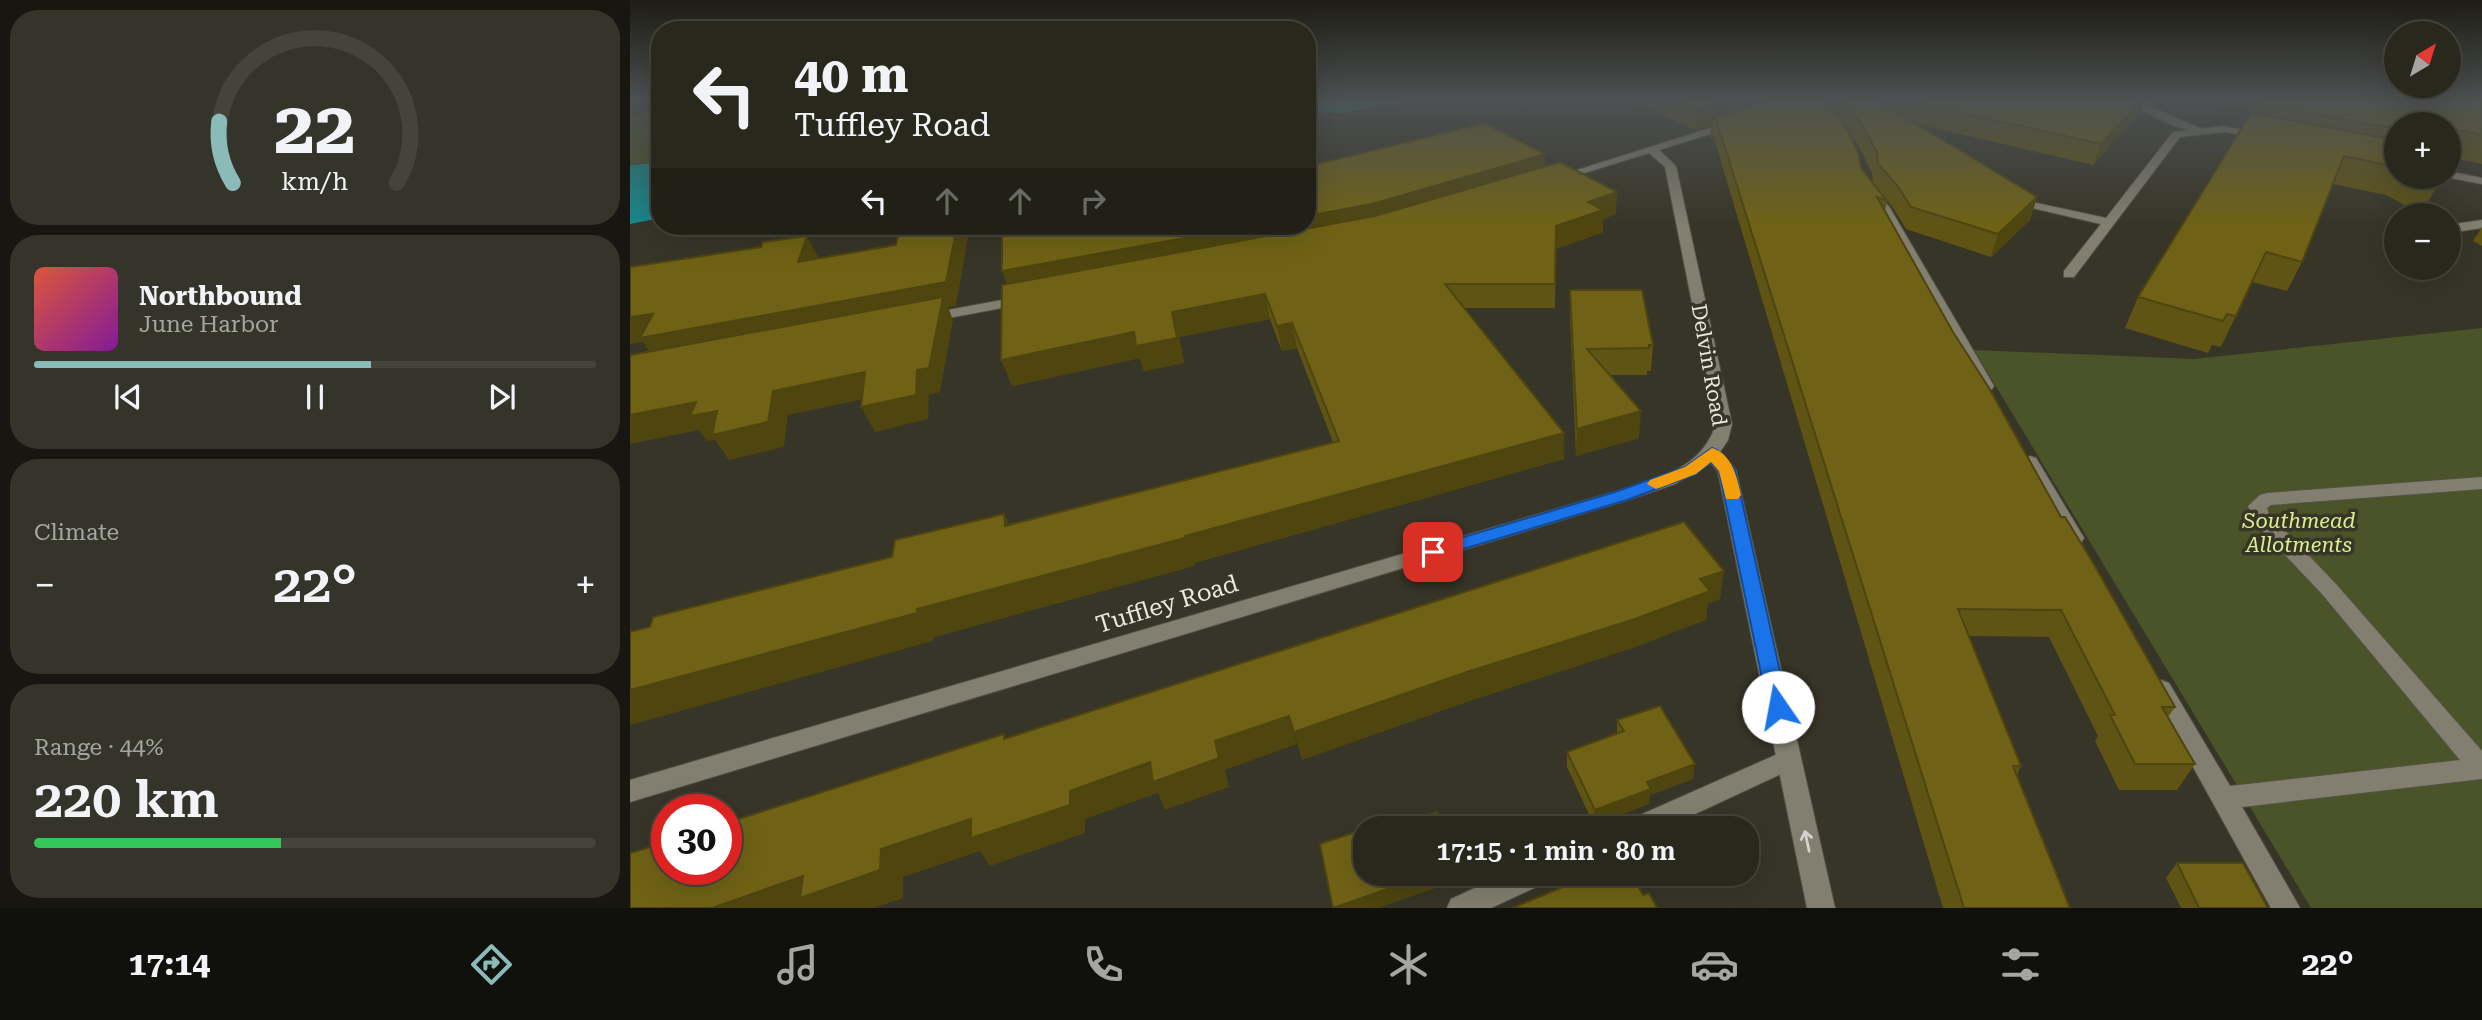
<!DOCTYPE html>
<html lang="en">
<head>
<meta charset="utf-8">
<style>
	body { margin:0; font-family:"Roboto Serif",serif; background:#35342a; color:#f1f3f6; height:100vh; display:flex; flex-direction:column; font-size:26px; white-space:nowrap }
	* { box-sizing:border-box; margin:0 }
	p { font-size:23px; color:#a5a6a4 }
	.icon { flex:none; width:38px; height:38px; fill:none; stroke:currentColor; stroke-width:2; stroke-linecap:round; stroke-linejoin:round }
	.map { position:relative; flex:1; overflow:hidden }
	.sheet { display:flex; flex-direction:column; gap:10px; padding:10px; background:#171610; width:630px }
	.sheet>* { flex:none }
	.hud { position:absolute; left:21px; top:21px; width:665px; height:214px; border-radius:28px; box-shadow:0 7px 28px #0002,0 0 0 2px #45443b; background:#29281d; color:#f1f3f6; overflow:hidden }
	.needle { width:46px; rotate:38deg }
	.buttons { position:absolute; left:1754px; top:21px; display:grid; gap:14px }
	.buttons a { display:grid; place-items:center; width:77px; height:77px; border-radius:50%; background:#29281d; box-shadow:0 7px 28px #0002,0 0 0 2px #45443b; font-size:35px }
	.speed { position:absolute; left:21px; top:794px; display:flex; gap:14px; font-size:35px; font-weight:700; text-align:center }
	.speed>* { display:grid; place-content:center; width:91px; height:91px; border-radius:50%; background:#29281d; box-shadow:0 7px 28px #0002,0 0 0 2px #45443b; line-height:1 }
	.speed .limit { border:10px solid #d22; background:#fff; color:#111 }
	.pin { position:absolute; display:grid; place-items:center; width:60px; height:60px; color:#fff; margin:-30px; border-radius:14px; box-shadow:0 4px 10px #0006 }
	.me { position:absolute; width:77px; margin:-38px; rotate:348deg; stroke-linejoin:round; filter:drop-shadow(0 0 5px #0008) }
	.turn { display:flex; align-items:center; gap:24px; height:147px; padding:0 28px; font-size:32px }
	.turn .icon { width:91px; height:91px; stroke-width:2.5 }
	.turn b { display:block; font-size:49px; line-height:60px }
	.lanes { display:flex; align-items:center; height:66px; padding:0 28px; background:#0003; justify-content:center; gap:35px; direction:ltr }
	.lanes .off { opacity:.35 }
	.big { font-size:52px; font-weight:600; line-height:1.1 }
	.sheet .card { flex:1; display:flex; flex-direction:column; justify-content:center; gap:10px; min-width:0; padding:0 24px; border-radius:28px; background:#35342a }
	.sheet .dial { align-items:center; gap:0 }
	.dial svg { height:182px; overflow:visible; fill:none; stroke:#45443b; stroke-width:7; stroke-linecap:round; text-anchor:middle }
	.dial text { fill:#f1f3f6; stroke:none }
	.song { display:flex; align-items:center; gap:21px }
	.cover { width:84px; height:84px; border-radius:10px; background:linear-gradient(135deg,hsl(10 70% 55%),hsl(290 70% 35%)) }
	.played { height:7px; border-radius:4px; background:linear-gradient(90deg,#8bbbb9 60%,#45443b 60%) }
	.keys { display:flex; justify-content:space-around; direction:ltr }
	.heat { display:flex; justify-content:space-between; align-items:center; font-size:38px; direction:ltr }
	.charge { height:10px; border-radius:5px; background:linear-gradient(90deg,#34c759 44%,#45443b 0) }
	.trip { position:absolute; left:723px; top:816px; width:406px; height:70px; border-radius:28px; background:#29281d; box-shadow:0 7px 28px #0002,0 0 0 2px #45443b; font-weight:600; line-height:70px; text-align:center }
	.dock { display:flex; height:112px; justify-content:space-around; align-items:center; background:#10100c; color:#a5a6a4 }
	.dock .icon { width:49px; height:49px }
	.dock .active { color:#8bbbb9 }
	.dock b { font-size:32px; color:#f1f3f6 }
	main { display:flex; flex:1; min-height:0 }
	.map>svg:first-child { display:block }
	.green { fill:#4b5328 }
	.water { fill:#17898e }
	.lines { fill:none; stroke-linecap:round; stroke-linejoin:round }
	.service-casing { stroke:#545145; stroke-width:2 }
	.minor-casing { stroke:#545145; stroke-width:2 }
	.service { fill:#827f70; fill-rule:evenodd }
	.minor { fill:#827f70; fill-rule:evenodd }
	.wall { fill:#5f5413; fill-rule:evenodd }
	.shaded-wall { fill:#4e450f }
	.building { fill:#6f6216; stroke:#4e450f; stroke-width:2 }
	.oneway { stroke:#d5d3c9 }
	.route { fill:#1a73e8; stroke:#114b97; stroke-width:2 }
	.slow { fill:#f59e0b }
	.labels { text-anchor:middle; stroke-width:7; stroke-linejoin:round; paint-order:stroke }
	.street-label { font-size:21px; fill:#eae8df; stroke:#373527 }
	.park-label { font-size:21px; font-style:italic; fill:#dcef8e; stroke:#373527 }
	.near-street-label { font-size:24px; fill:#eae8df; stroke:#373527 }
</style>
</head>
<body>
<main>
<section class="sheet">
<div class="card dial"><svg viewBox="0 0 100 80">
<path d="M14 69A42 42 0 1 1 86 69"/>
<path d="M14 69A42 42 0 0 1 8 42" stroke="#8bbbb9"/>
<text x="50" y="56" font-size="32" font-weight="700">22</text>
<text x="50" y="72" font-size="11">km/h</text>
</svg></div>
<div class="card">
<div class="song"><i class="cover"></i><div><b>Northbound</b><p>June Harbor</p></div></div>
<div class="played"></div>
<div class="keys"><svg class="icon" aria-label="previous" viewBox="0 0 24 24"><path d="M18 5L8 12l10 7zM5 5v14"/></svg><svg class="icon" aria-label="pause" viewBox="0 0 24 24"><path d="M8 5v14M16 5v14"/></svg><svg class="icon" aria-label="next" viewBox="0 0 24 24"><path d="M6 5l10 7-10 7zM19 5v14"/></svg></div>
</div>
<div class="card"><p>Climate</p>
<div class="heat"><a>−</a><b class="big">22°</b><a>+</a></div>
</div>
<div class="card"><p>Range · 44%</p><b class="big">220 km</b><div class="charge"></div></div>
</section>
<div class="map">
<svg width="1852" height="908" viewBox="0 0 1852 908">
	<rect width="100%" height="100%" fill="#373527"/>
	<g class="green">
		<polygon points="30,110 30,163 0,165 0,115"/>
		<polygon points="1852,328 1852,908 1681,908 1344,350 1564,359"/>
	</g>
	<g class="water">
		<polygon points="677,99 795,99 711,113 677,112"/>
		<polygon points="30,163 30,218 0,224 0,165"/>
	</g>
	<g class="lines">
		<g class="service-casing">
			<g id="service">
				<path d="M 1516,99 L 1526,99 L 1522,107 L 1574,130 C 1564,137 1521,117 1511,108 Z"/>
				<polygon points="1235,188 1243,188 1260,208 1364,386 1362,389 1356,391 1348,386 1249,210 1233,191"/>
				<polygon points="1400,456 1406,458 1454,538 1451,543 1437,543 1434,538 1391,462"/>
				<polygon points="1852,477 1852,489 1641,505 1637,508 1639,514 1706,584 1852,751 1852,779 1612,807 1670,908 1641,908 1520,689 1523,683 1531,680 1539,683 1600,786 1830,760 1692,594 1624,522 1618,506 1630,495 1637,493"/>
				<polygon points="1159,749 1168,752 1171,759 1168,766 1035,828 995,828 999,820"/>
				<polygon points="878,873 921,873 917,882 861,908 817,908 821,899"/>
			</g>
		</g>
		<g class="minor-casing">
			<g id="minor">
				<path d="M 1102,121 L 1106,122 L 1106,126 L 1029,150 L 1046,166 L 1102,424 L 1098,440 L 1090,452 L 1106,470 L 1205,908 L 1177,908 L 1088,472 L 1081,463 L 1045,484 L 998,500 L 0,802 L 0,780 L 984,492 C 1026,478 1071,471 1086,424 L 1035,167 L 1019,153 L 932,180 L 922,178 Z"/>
				<polygon points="1594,126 1637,135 1632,138 1594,132 1550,137 1444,277 1434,277 1434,271 1471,224 1393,206 1393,200 1476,218 1543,132"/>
				<polygon points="1818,171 1852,178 1852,184 1815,177 1818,177"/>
				<polygon points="1852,220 1852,228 1818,233 1818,225"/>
				<polygon points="1766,239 1766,256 1758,256 1756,253 1760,243"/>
				<polygon points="393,296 398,297 398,303 297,322 290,318 297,314"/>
			</g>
		</g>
		<use href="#service" class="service"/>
		<use href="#minor" class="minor"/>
	</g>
	<g class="wall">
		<path d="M 996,99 L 1515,99 L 1511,111 L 1463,165 L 1284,123 L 1407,197 L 1400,220 L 1361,257 L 1276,229 L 1262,206 L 1257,201 L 1255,211 L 1323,332 L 1431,517 L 1545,707 L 1538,717 L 1565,764 L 1547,790 L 1489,790 L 1465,741 L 1468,736 L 1419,637 L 1338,636 L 1391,766 L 1387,775 L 1440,908 L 1313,908 L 1084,138 L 1080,137 L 1082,125 L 1065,130 ZM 1218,131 L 1226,141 L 1242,173 L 1243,184 L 1231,168 Z"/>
		<polygon points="1564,99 1852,99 1852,164 1818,157 1818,124 1766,124 1766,177 1809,177 1807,186 1791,214 1756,195 1703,184 1672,262 1657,291 1622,282 1591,347 1582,345 1578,353 1495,328 1508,297 1624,111"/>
		<polygon points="683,165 915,167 986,214 973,219 973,232 926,249 925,308 834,308 934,459 564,563 564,566 304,637 303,641 20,627 379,524 703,442 667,348 652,351 640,319 549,337 554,363 514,371 510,358 382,386 377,284"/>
		<polygon points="1852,227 1852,246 1843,241"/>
		<polygon points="940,290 1023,345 1021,371 1017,371 1017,375 980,375 1009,438 946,456 940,315"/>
		<polygon points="987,720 1063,779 1020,795 1019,804 964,825 937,767 937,752 987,734"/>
		<polygon points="1547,863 1638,908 1551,908 1536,878"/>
	</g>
	<g class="shaded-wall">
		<polygon points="1103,99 1161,99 1082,118 1082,125 1065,130 1067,110"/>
		<polygon points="1512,99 1515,99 1511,111 1463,165 1471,144"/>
		<polygon points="915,154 915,176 744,226 381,295 372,271 621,226 677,226 677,216"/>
		<polygon points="987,192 986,214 973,219 973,232 926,249 925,308 926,226 958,202"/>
		<polygon points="1407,197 1400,220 1361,257 1368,234"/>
		<polygon points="327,226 334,226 338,237 326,306 318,307 323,320 310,392 299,395 298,419 245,432 231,407 287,370 26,362 13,342 0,344 0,317 23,314 35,333"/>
		<polygon points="177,236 189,258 168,262"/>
		<polygon points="635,294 640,319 549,337 554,363 514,371 510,358 382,386 371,360 504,332 542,312"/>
		<polygon points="662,323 667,348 652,351 647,326"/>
		<polygon points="235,372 248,396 158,415 154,447 99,460 85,440 77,441 69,430 0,444 0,415 66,402 87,411 143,391"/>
		<polygon points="1011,411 1009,438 946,456 947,429"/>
		<polygon points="934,433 934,459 564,563 564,566 304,637 303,641 0,725 0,690 287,609"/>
		<polygon points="374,514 387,541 375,526"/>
		<polygon points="1094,571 1090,599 1078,604 1076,620 1003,648 843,700 672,760 664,732"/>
		<polygon points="659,716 667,744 595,770 599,787 535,810 528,793 455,819 455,833 360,866 350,851 273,877 273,898 244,908 82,908 341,819 440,791"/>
		<polygon points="1065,764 1063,779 1020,795 1019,804 964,825 965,810 1017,782"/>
		<polygon points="803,873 825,873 826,881 748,908 704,908"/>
	</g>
	<g class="building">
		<polygon points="1041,99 1103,99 1067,110"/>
		<polygon points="1140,99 1195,99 1215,125 1229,155 1231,168 1257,201 1247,197 1323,332 1359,388 1431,517 1435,517 1462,561 1545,707 1532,707 1565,764 1505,764 1480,715 1485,715 1431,610 1328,609 1391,766 1383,766 1440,908 1334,908 1086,119 1082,118"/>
		<polygon points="1212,99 1245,99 1407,197 1368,234 1281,207 1267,185 1248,164 1247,152 1230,121"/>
		<polygon points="1270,99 1512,99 1471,144"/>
		<polygon points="1630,99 1852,99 1852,135 1819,128 1818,133 1818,124 1766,124 1766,129 1627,103"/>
		<polygon points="1621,113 1766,140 1766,167 1714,156 1672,262 1636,252 1606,316 1597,314 1593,321 1508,297"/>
		<polygon points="854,123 915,154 742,204 677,216 677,155 683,165"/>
		<polygon points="930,162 987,192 958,202 973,210 926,226 925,284 815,284 934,433 555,536 555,538 287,609 287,613 0,690 0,632 20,627 23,617 262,557 265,540 374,514 375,526 709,441 662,323 647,326 635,294 542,312 547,338 506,346 504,332 371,360 372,285 745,216"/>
		<polygon points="1788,177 1809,177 1807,186"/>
		<polygon points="270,226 327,226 316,282 10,338 23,314 0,317 0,267 131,247 133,242 177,236 168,262 266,245"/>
		<polygon points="372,226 621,226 372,271"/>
		<polygon points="940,290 1012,290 1023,345 1019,345 1019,348 957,349 1011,411 947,429"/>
		<polygon points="313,297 299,368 287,370 286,395 231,407 235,372 143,391 138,422 82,435 87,411 60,416 66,402 0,415 0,358 1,355"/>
		<polygon points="1054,522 1094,571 1070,579 1080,591 1005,619 840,671 664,732 659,716 585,741 589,758 523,782 520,762 440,791 440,805 341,838 341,819 251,849 250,870 170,898 173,876 82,908 0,908 0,853 37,842 37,870 96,870 96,823 374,734 374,739"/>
		<polygon points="1030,706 1065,764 1017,782 1021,789 965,810 937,752 994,731 987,720"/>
		<polygon points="807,812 812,828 759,828"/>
		<polygon points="735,829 735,873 803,873 703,908 690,844"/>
		<polygon points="1547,863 1613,863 1638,908 1569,908"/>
		<polygon points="967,873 1001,873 1013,895 1019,893 1027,908 882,908"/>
	</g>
	<defs><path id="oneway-shaft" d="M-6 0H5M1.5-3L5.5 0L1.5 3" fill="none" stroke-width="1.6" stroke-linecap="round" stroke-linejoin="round" transform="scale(1.75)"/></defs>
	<use class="oneway" href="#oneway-shaft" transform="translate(1177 841) rotate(-102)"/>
	<linearGradient id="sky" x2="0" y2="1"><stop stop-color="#1e1d15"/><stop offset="0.44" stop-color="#4d5152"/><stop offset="1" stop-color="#4d5152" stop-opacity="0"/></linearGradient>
	<rect width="1852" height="226" fill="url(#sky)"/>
	<polygon class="route" points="1082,448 1087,450 1105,470 1158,707 1155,713 1148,715 1141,713 1138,707 1089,471 1081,462 1066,474 997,500 803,558 797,557 794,552 797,548 985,492 1055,467"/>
	<path class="slow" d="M 1082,448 C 1102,454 1107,477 1111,495 L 1108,499 L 1096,499 L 1089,471 L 1081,462 L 1066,474 L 1032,487 L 1026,489 L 1017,484 L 1020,480 L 1055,467 Z"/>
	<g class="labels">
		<g class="street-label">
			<text transform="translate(1079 365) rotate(80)" y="7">Delvin Road</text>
		</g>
		<g class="park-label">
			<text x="1669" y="528">Southmead<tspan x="1669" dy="24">Allotments</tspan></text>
		</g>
		<g class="near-street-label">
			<text transform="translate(537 604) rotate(-17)" y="8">Tuffley Road</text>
		</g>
	</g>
</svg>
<div class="buttons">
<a><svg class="needle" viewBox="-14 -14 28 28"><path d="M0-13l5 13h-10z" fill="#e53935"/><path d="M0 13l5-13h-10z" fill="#a5a6a4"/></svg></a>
<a>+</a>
<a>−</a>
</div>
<div class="speed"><div class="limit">30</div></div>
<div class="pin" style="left:803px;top:552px;background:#d93025"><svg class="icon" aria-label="arrive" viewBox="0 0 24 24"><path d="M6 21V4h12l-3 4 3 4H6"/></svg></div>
<svg class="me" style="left:1148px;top:707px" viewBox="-20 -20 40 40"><circle r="19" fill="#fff"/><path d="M0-13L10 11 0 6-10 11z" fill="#1a73e8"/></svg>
<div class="trip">17:15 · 1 min · 80 m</div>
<div class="hud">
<div class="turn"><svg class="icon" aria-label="left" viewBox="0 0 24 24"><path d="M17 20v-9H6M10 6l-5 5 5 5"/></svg><div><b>40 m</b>Tuffley Road</div></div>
<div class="lanes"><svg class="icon" aria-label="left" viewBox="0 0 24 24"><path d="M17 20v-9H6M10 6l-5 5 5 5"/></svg><svg class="icon off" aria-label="ahead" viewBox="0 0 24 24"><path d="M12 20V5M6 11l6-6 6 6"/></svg><svg class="icon off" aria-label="ahead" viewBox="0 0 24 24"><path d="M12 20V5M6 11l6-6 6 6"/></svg><svg class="icon off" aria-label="right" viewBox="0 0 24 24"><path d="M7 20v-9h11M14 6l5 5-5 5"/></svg></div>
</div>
</div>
</main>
<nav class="dock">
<b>17:14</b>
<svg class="icon active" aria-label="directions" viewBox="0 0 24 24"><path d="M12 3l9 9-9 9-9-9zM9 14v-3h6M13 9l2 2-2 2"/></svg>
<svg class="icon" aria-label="music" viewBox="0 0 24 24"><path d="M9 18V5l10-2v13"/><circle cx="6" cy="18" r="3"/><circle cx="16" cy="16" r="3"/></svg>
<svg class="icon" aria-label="phone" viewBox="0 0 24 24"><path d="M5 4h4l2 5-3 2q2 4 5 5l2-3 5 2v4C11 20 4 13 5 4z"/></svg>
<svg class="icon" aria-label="climate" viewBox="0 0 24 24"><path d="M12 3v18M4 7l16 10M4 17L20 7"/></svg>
<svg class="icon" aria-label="car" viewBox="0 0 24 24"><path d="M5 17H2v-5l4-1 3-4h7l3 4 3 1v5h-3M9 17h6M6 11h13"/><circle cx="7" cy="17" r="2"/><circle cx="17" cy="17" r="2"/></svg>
<svg class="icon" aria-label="filters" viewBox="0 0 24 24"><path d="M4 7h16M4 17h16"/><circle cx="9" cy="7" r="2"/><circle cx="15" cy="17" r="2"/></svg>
<b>22°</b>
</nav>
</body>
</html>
